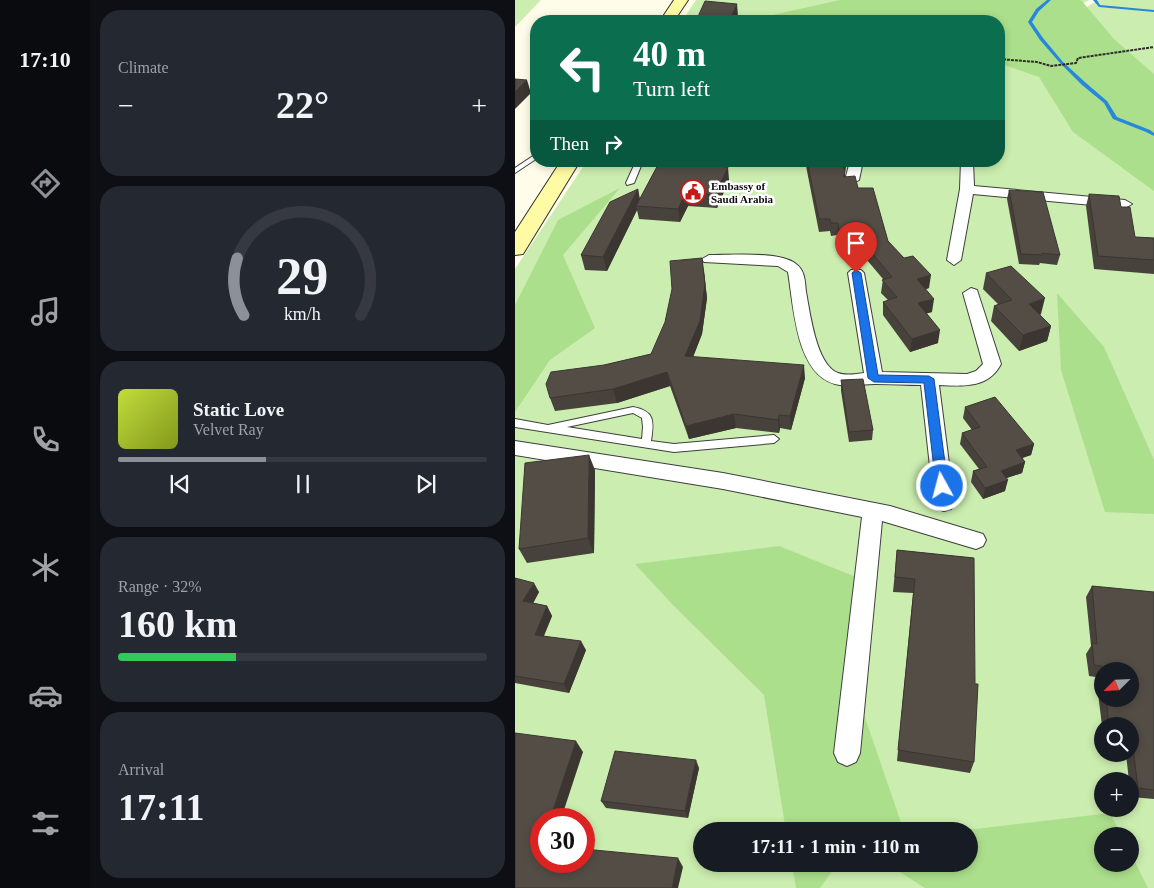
<!DOCTYPE html>
<html lang="en">
<head>
<meta charset="utf-8">
<style>
	body { margin:0; font-family:"Times New Roman",serif; background:#242831; color:#f1f3f6; height:100vh; display:flex; flex-direction:column; font-size:19px; white-space:nowrap }
	* { box-sizing:border-box; margin:0 }
	p { font-size:16px; color:#9ea1a6 }
	.icon { flex:none; width:28px; height:28px; fill:none; stroke:currentColor; stroke-width:2; stroke-linecap:round; stroke-linejoin:round }
	.map { position:relative; flex:1; overflow:hidden }
	.side { display:flex; flex-direction:column; gap:10px; padding:10px; background:#0d0f14; width:425px }
	.side>* { flex:none }
	.guide { position:absolute; left:15px; top:15px; width:475px; height:152px; border-radius:20px; box-shadow:0 2px 8px #0003; background:#0b6e4f; color:#fff; overflow:hidden }
	.needle { width:32px; rotate:246deg }
	.tools { position:absolute; left:579px; top:662px; display:grid; gap:10px }
	.tools a { display:grid; place-items:center; width:45px; height:45px; border-radius:50%; background:#171b24; box-shadow:0 2px 8px #0003; font-size:25px }
	.speed { position:absolute; left:15px; top:808px; display:flex; gap:10px; font-size:25px; font-weight:700; text-align:center }
	.speed>* { display:grid; place-content:center; width:65px; height:65px; border-radius:50%; background:#171b24; box-shadow:0 2px 8px #0003; line-height:1 }
	.speed .limit { border:8px solid #d22; background:#fff; color:#111 }
	.pin { position:absolute; display:grid; place-items:center; width:42px; height:42px; color:#fff; margin:-51px -21px; border-radius:50% 50% 50% 0; rotate:-45deg; box-shadow:0 0 5px #0007 }
	.pin .icon { rotate:45deg }
	.me { position:absolute; width:55px; margin:-28px; rotate:353deg; stroke-linejoin:round; filter:drop-shadow(0 0 4px #0008) }
	.turn { display:flex; align-items:center; gap:18px; height:105px; padding:0 20px; font-size:22px }
	.turn .icon { width:65px; height:65px; stroke-width:2.5 }
	.turn b { display:block; font-size:35px; line-height:42px }
	.then { display:flex; align-items:center; height:48px; padding:0 20px; background:#0003; gap:10px; font-size:19px }
	.big { font-size:38px; font-weight:700; line-height:1.1 }
	.side .card { flex:1; display:flex; flex-direction:column; justify-content:center; gap:8px; min-width:0; padding:0 18px; border-radius:20px; background:#242831 }
	.side .dial { align-items:center; gap:0 }
	.dial svg { height:130px; overflow:visible; fill:none; stroke:#363941; stroke-width:7; stroke-linecap:round; text-anchor:middle }
	.dial text { fill:#f1f3f6; stroke:none }
	.song { display:flex; align-items:center; gap:15px }
	.cover { width:60px; height:60px; border-radius:8px; background:linear-gradient(135deg,hsl(70 70% 55%),hsl(70 70% 35%)) }
	.played { height:5px; border-radius:2px; background:linear-gradient(90deg,#8c9099 40%,#363941 40%) }
	.keys { display:flex; justify-content:space-around; direction:ltr }
	.heat { display:flex; justify-content:space-between; align-items:center; font-size:28px; direction:ltr }
	.charge { height:8px; border-radius:4px; background:linear-gradient(90deg,#34c759 32%,#363941 0) }
	.trip { position:absolute; left:178px; top:822px; width:285px; height:50px; border-radius:25px; background:#171b24; box-shadow:0 2px 8px #0003; font-weight:700; line-height:50px; text-align:center }
	main { display:flex; flex:1; min-height:0 }
	.tabs { display:flex; flex-direction:column; width:90px; justify-content:space-around; align-items:center; background:#090b0e; color:#9ea1a6 }
	.tabs .icon { width:35px; height:35px }
	.tabs .on { color:#8c9099 }
	.tabs b { font-size:22px; color:#f1f3f6 }
	.map>svg:first-child { display:block }
	.green { fill:#cbedaf; fill-rule:evenodd }
	.forest { fill:#acdf8c }
	.lines { fill:none; stroke-linecap:round; stroke-linejoin:round }
	.stream { fill:#2787db; fill-rule:evenodd }
	.service-casing { stroke:#3e3e3e; stroke-width:2 }
	.minor-casing { stroke:#3e3e3e; stroke-width:2 }
	.secondary-casing { stroke:#2d2d2d; stroke-width:2 }
	.path { stroke:#2d2d2d; stroke-width:2; stroke-dasharray:3 1; stroke-linecap:butt }
	.service { fill:#fff; fill-rule:evenodd }
	.minor { fill:#fff; fill-rule:evenodd }
	.secondary { fill:#fffba4; fill-rule:evenodd }
	.wall { fill:#48423c; fill-rule:evenodd }
	.shaded-wall { fill:#3b3631 }
	.building { fill:#544d46; stroke:#3b3631 }
	.route { fill:#1a73e8; stroke:#114b97 }
	.labels { text-anchor:middle; stroke-width:5; stroke-linejoin:round; paint-order:stroke }
	.far-poi-label { font-size:11px; font-weight:bold; fill:#0b0b0b; stroke:#fff; text-anchor:start }
</style>
</head>
<body>
<main>
<nav class="tabs">
<b>17:10</b>
<svg class="icon on" aria-label="directions" viewBox="0 0 24 24"><path d="M12 3l9 9-9 9-9-9zM9 14v-3h6M13 9l2 2-2 2"/></svg>
<svg class="icon" aria-label="music" viewBox="0 0 24 24"><path d="M9 18V5l10-2v13"/><circle cx="6" cy="18" r="3"/><circle cx="16" cy="16" r="3"/></svg>
<svg class="icon" aria-label="phone" viewBox="0 0 24 24"><path d="M5 4h4l2 5-3 2q2 4 5 5l2-3 5 2v4C11 20 4 13 5 4z"/></svg>
<svg class="icon" aria-label="climate" viewBox="0 0 24 24"><path d="M12 3v18M4 7l16 10M4 17L20 7"/></svg>
<svg class="icon" aria-label="car" viewBox="0 0 24 24"><path d="M5 17H2v-5l4-1 3-4h7l3 4 3 1v5h-3M9 17h6M6 11h13"/><circle cx="7" cy="17" r="2"/><circle cx="17" cy="17" r="2"/></svg>
<svg class="icon" aria-label="filters" viewBox="0 0 24 24"><path d="M4 7h16M4 17h16"/><circle cx="9" cy="7" r="2"/><circle cx="15" cy="17" r="2"/></svg>
</nav>
<section class="side">
<div class="card"><p>Climate</p>
<div class="heat"><a>−</a><b class="big">22°</b><a>+</a></div>
</div>
<div class="card dial"><svg viewBox="0 0 100 80">
<path d="M14 69A42 42 0 1 1 86 69"/>
<path d="M14 69A42 42 0 0 1 10 34" stroke="#8c9099"/>
<text x="50" y="56" font-size="32" font-weight="700">29</text>
<text x="50" y="72" font-size="11">km/h</text>
</svg></div>
<div class="card">
<div class="song"><i class="cover"></i><div><b>Static Love</b><p>Velvet Ray</p></div></div>
<div class="played"></div>
<div class="keys"><svg class="icon" aria-label="previous" viewBox="0 0 24 24"><path d="M18 5L8 12l10 7zM5 5v14"/></svg><svg class="icon" aria-label="pause" viewBox="0 0 24 24"><path d="M8 5v14M16 5v14"/></svg><svg class="icon" aria-label="next" viewBox="0 0 24 24"><path d="M6 5l10 7-10 7zM19 5v14"/></svg></div>
</div>
<div class="card"><p>Range · 32%</p><b class="big">160 km</b><div class="charge"></div></div>
<div class="card"><p>Arrival</p><b class="big">17:11</b></div>
</section>
<div class="map">
<svg width="639" height="888" viewBox="0 0 639 888">
	<rect width="100%" height="100%" fill="#fffce9"/>
	<g class="green">
		<polygon points="0,0 26,0 0,27"/>
		<path d="M 181,0 L 574,0 L 540,19 L 639,117 L 639,888 L 0,888 L 0,269 L 72,161 L 484,161 L 484,21 L 167,21 ZM 588,671 L 615,671 L 615,699 L 588,699 ZM 588,726 L 615,726 L 615,754 L 588,754 ZM 588,781 L 615,781 L 615,809 L 588,809 ZM 26,819 L 69,819 L 69,861 L 26,861 ZM 186,831 L 454,831 L 454,864 L 186,864 ZM 588,836 L 615,836 L 615,864 L 588,864 Z"/>
		<polygon points="584,0 639,0 639,109 548,20"/>
	</g>
	<g class="forest">
		<polygon points="325,0 566,0 599,39 639,74 639,191 558,132 524,77 484,63 484,21 270,21 253,16"/>
		<polygon points="105,188 48,255 80,328 35,360 0,412 0,305 43,220"/>
		<polygon points="542,293 589,347 639,460 639,514 590,512 546,370"/>
		<polygon points="264,546 346,579 347,709 389,831 271,831 249,695 158,605 120,564"/>
		<polygon points="595,813 607,836 588,836 588,864 615,864 615,852 633,888 410,888 372,864 454,864 454,831 443,831"/>
		<polygon points="277,864 322,864 305,888 281,888"/>
	</g>
	<g class="lines">
		<g class="stream">
			<polygon points="532,0 536,0 524,11 517,22 528,38 548,62 571,83 592,101 602,117 635,130 639,133 639,136 631,132 598,119 589,103 567,85 545,63 525,40 513,22 521,9"/>
			<polygon points="578,0 582,0 585,5 639,10 639,12 584,7"/>
		</g>
		<g class="service-casing">
			<g id="service">
				<polygon points="21,77 21,82 18,82 18,79"/>
				<polygon points="21,154 21,159 0,173 0,168"/>
				<polygon points="121,161 128,161 119,183 112,185 111,183"/>
				<path d="M 118,407 C 140,411 139,421 136,441 L 159,444 L 259,435 L 264,439 L 259,443 L 159,452 L 0,427 L 0,419 L 33,425 ZM 118,413 L 127,418 L 128,427 L 127,439 L 52,427 Z"/>
			</g>
		</g>
		<g class="minor-casing">
			<g id="minor">
				<polygon points="335,161 348,161 344,180 337,184 330,180"/>
				<polygon points="446,161 458,161 459,186 610,200 617,204 610,208 458,194 446,260 439,265 432,260 445,189"/>
				<path d="M 194,255 C 215,255 266,251 281,264 C 290,270 290,282 291,292 C 295,312 301,365 323,373 C 331,376 341,374 349,373 L 333,273 L 336,270 L 346,270 L 349,273 L 367,372 L 452,374 L 461,371 L 468,364 L 448,293 L 456,288 L 462,290 L 486,364 C 473,389 447,386 424,385 L 439,503 L 436,509 L 429,511 L 422,509 L 419,503 L 406,385 C 391,385 375,384 360,384 C 348,384 337,387 325,385 C 281,379 279,308 273,272 L 263,266 L 189,262 L 187,259 Z"/>
				<polygon points="0,441 208,473 375,506 468,534 471,540 468,546 461,549 367,521 345,753 341,762 332,766 323,762 319,753 347,517 208,489 0,455"/>
			</g>
		</g>
		<g class="secondary-casing">
			<g id="secondary">
				<polygon points="159,0 173,0 159,21 145,21"/>
				<polygon points="46,161 65,161 8,254 0,255 0,232"/>
			</g>
		</g>
		<polyline class="path" points="484,59 522,62 536,66 561,63 563,58 639,47"/>
		<use href="#service" class="service"/>
		<use href="#minor" class="minor"/>
		<use href="#secondary" class="secondary"/>
	</g>
	<g class="wall">
		<polygon points="145,161 186,161 185,164 214,180 202,208 173,206 165,222 124,219 122,210 92,271 70,270 66,255 123,189 125,199"/>
		<polygon points="290,161 332,161 330,171 330,177 343,188 373,241 414,288 411,289 417,312 412,313 423,343 395,352 368,315 368,302 373,300 366,293 368,279 341,247 325,248 322,235 316,236 315,231 304,232"/>
		<polygon points="494,190 545,255 542,265 525,263 524,265 504,264 492,199"/>
		<polygon points="574,194 606,207 620,237 639,238 639,274 579,269 571,206"/>
		<polygon points="189,271 192,298 187,334 178,357 290,378 276,430 265,428 264,433 221,428 174,439 155,386 102,403 40,411 35,398 89,365 136,354"/>
		<polygon points="471,273 526,314 525,315 536,326 532,341 504,351 476,321 479,306 483,304 468,289"/>
		<polygon points="326,380 358,430 357,440 334,442 326,391"/>
		<polygon points="450,407 519,444 516,455 507,458 510,462 507,473 491,478 490,491 468,499 456,482 458,471 464,469 445,444 447,433 457,430 448,418"/>
		<polygon points="80,470 79,553 12,563 4,549"/>
		<polygon points="382,550 459,558 459,762 455,773 382,761 398,593 378,592"/>
		<polygon points="0,578 24,592 18,603 32,606 37,616 29,636 71,650 54,693 0,683"/>
		<path d="M 577,586 L 639,592 L 639,799 L 616,797 L 615,781 L 614,781 L 611,754 L 615,754 L 615,726 L 588,726 L 588,734 L 581,677 L 574,676 L 571,654 L 576,646 L 571,597 ZM 588,671 L 615,671 L 615,699 L 588,699 Z"/>
		<polygon points="184,768 173,818 91,808 86,801"/>
	</g>
	<g class="shaded-wall">
		<polygon points="222,4 223,16 220,21 214,21"/>
		<polygon points="12,80 16,93 0,109 0,92"/>
		<polygon points="178,161 186,161 179,177 177,164"/>
		<polygon points="330,161 332,161 330,171 330,182 328,180 328,167"/>
		<polygon points="213,167 214,180 202,208 200,195"/>
		<polygon points="123,189 125,203 121,206 122,210 92,271 88,257"/>
		<polygon points="171,192 173,206 165,222 163,209"/>
		<polygon points="187,258 192,298 187,334 173,370 170,356"/>
		<polygon points="416,275 414,288 401,292 402,279"/>
		<polygon points="530,298 526,314 511,320 514,304"/>
		<polygon points="419,299 417,312 402,316 403,303"/>
		<polygon points="536,326 532,341 504,351 508,335"/>
		<polygon points="425,330 423,343 395,352 397,339"/>
		<polygon points="289,365 290,378 276,430 275,416"/>
		<polygon points="152,372 155,386 102,403 98,389"/>
		<polygon points="219,414 221,428 174,439 171,426"/>
		<polygon points="264,415 265,428 264,433 263,420"/>
		<polygon points="519,444 516,455 498,461 501,450"/>
		<polygon points="74,455 80,470 79,553 73,538"/>
		<polygon points="510,462 507,473 483,481 486,471"/>
		<polygon points="493,480 490,491 468,499 470,488"/>
		<polygon points="19,583 24,592 14,611 8,601"/>
		<polygon points="32,606 37,616 25,644 20,635"/>
		<polygon points="66,641 71,650 54,693 49,684"/>
		<polygon points="61,741 68,752 46,819 35,819"/>
		<polygon points="181,760 184,768 173,818 170,811"/>
		<polygon points="163,858 168,867 163,888 157,888"/>
	</g>
	<g class="building">
		<polygon points="190,1 222,4 214,21 181,21"/>
		<polygon points="0,79 12,80 0,92"/>
		<polygon points="145,161 178,161 177,164 213,167 200,195 171,192 163,209 121,206"/>
		<polygon points="292,161 330,161 328,167 330,170 329,177 340,176 343,188 358,188 373,241 389,258 398,256 416,275 402,279 419,299 403,303 425,330 397,339 368,302 382,297 367,280 377,277 341,234 325,235 323,223 316,223 315,219 304,219"/>
		<polygon points="123,189 88,257 66,255 95,202"/>
		<polygon points="494,190 528,192 545,255 527,253 527,255 506,254"/>
		<polygon points="574,194 604,196 606,207 615,207 620,237 639,238 639,260 583,256"/>
		<polygon points="187,258 190,284 185,321 170,356 289,365 275,416 264,415 263,420 219,414 171,426 152,372 98,389 35,398 31,384 36,372 89,365 136,354 150,322 157,289 155,261"/>
		<polygon points="496,266 530,298 514,304 536,326 508,335 479,306 497,300 471,273"/>
		<polygon points="348,379 358,430 334,432 326,380"/>
		<polygon points="480,397 519,444 501,450 510,462 486,471 493,480 470,488 458,471 472,467 447,433 465,427 450,407"/>
		<polygon points="74,455 73,538 4,549 10,463"/>
		<polygon points="382,550 459,558 460,684 463,684 459,762 383,750 400,579 380,577"/>
		<polygon points="0,578 19,583 8,601 32,606 20,635 66,641 49,684 0,676"/>
		<polygon points="577,586 639,592 639,790 623,788 617,740 615,740 615,726 594,726 591,699 615,699 615,671 588,671 587,666 579,665 577,643 582,644"/>
		<polygon points="0,733 61,741 35,819 26,819 26,861 69,861 69,849 163,858 157,888 0,888"/>
		<polygon points="100,751 181,760 170,811 86,801"/>
	</g>
	<polygon class="route" points="341,270 346,273 363,375 414,376 419,379 433,486 431,489 423,489 421,486 409,383 359,382 353,378 337,273"/>
	<defs>
		<g id="civic-ring" transform="scale(1.25)"><circle r="9.5" fill="#fff" stroke="#c81916" stroke-width="1.5"/><path d="M-.6-6.5H3V-4.5H.6V-3L4-1V1h2V6H-6V1h2V-1L-.6-3ZM-1.2 2.5V6h2.4V2.5Z" fill="#c81916"/></g>
	</defs>
	<g fill-rule="evenodd">
		<use href="#civic-ring" x="178" y="192"/>
	</g>
	<g class="labels">
		<g class="far-poi-label">
			<text x="196" y="190">Embassy of<tspan x="196" dy="13">Saudi Arabia</tspan></text>
		</g>
	</g>
</svg>
<div class="tools">
<a><svg class="needle" viewBox="-14 -14 28 28"><path d="M0-13l5 13h-10z" fill="#e53935"/><path d="M0 13l5-13h-10z" fill="#9ea1a6"/></svg></a>
<a><svg class="icon" aria-label="search" viewBox="0 0 24 24"><circle cx="10" cy="10" r="6"/><path d="M15 15l6 6"/></svg></a>
<a>+</a>
<a>−</a>
</div>
<div class="speed"><div class="limit">30</div></div>
<div class="pin" style="left:341px;top:273px;background:#d93025"><svg class="icon" aria-label="arrive" viewBox="0 0 24 24"><path d="M6 21V4h12l-3 4 3 4H6"/></svg></div>
<svg class="me" style="left:427px;top:486px" viewBox="-20 -20 40 40"><circle r="17" fill="#1a73e8" stroke="#fff" stroke-width="3"/><path d="M0-11L8 9 0 5-8 9z" fill="#fff"/></svg>
<div class="trip">17:11 · 1 min · 110 m</div>
<div class="guide">
<div class="turn"><svg class="icon" aria-label="left" viewBox="0 0 24 24"><path d="M17 20v-9H6M10 6l-5 5 5 5"/></svg><div><b>40 m</b>Turn left</div></div>
<div class="then">Then<svg class="icon" aria-label="right" viewBox="0 0 24 24"><path d="M7 20v-9h11M14 6l5 5-5 5"/></svg></div>
</div>
</div>
</main>
</body>
</html>
